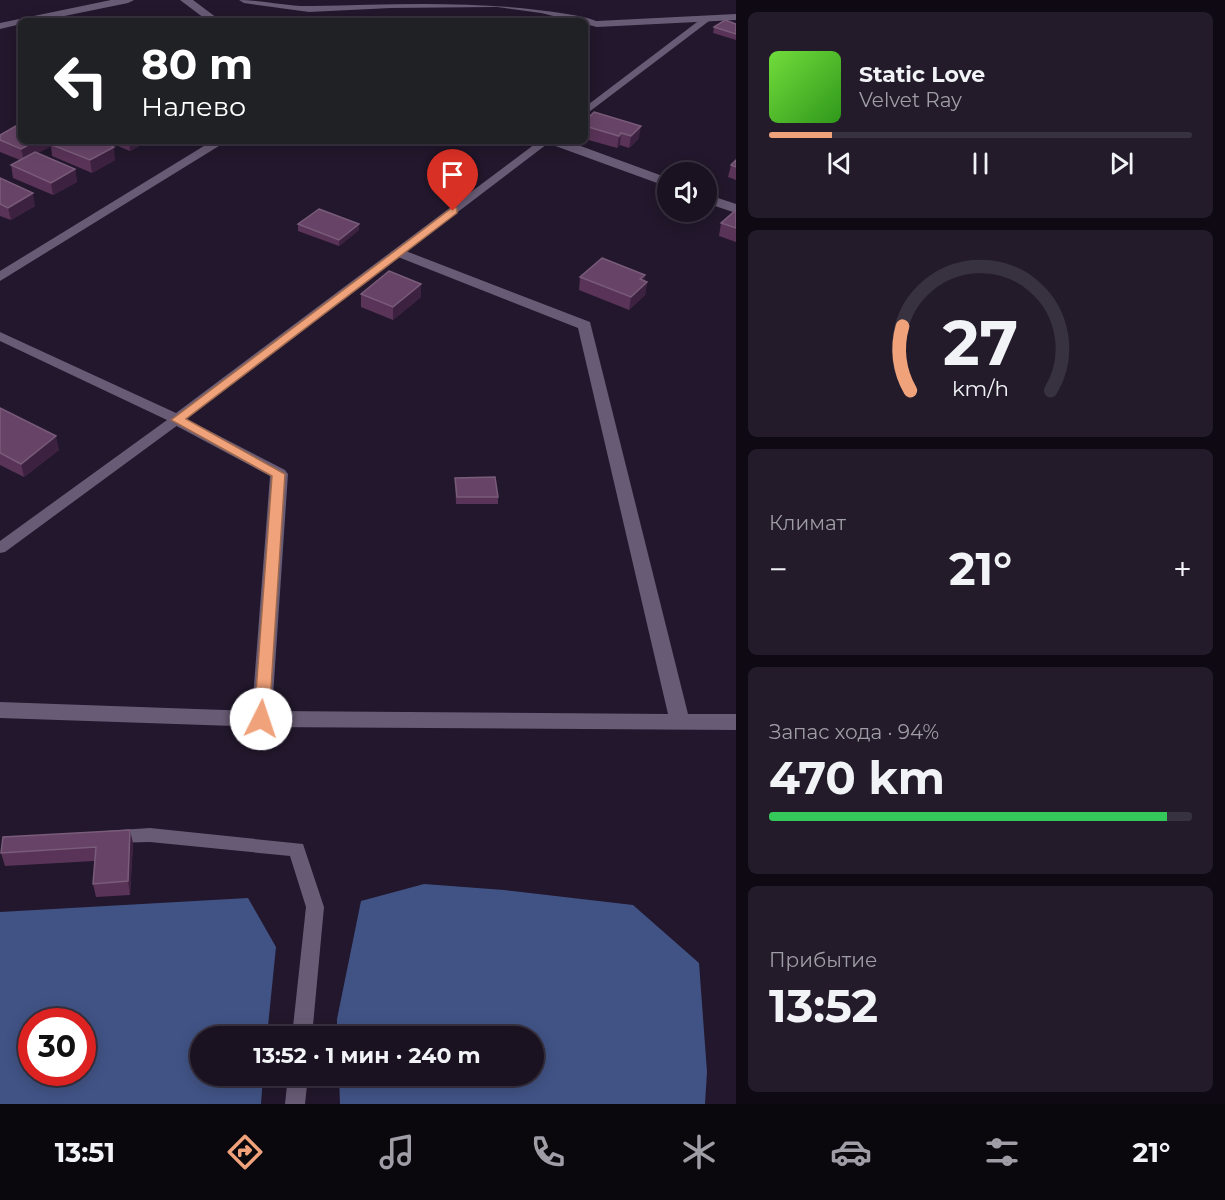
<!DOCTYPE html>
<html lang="ru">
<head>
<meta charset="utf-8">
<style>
	body { margin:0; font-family:Montserrat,sans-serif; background:#231a2a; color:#f1f3f6; height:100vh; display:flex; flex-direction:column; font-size:22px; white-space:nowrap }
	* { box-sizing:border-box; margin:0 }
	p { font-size:20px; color:#9f9da5 }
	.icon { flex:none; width:33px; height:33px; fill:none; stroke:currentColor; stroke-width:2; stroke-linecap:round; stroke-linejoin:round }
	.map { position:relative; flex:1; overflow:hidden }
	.drawer { display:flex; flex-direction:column; gap:12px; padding:12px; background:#0e0912; width:489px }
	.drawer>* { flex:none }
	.banner { position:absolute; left:18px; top:18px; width:570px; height:126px; border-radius:9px; box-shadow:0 3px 15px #0003,0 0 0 2px #38313f; background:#202124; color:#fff; overflow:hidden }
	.tools { position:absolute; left:657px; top:162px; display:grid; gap:12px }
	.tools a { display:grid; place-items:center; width:60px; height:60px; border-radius:50%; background:#1a1121; box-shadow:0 3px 15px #0003,0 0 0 2px #38313f; font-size:30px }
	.speed { position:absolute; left:18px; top:1008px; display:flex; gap:12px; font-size:30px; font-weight:700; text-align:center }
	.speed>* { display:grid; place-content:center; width:78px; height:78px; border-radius:50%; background:#1a1121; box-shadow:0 3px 15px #0003,0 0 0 2px #38313f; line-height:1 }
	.speed .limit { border:9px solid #d22; background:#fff; color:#111 }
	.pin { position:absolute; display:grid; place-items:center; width:51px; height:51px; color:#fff; margin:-62px -26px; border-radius:50% 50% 50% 0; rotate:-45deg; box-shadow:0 0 6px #0007 }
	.pin .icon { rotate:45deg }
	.me { position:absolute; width:66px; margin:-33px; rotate:4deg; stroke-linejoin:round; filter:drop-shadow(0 0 4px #0008) }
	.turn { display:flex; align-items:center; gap:21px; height:126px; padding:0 24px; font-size:27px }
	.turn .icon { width:78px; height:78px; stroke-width:2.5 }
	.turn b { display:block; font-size:42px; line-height:51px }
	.big { font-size:45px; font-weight:700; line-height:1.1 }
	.drawer .card { flex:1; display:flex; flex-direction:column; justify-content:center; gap:9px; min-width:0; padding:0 21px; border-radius:9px; background:#231a2a }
	.drawer .dial { align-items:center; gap:0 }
	.dial svg { height:156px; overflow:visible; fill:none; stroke:#38313f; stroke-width:7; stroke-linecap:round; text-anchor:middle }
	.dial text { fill:#f1f3f6; stroke:none }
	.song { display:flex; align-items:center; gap:18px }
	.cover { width:72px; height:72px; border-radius:9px; background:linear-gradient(135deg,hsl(100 70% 55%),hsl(110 70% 35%)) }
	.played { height:6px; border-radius:3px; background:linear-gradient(90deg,#f0a27a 15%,#38313f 15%) }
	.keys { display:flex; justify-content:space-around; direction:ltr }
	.heat { display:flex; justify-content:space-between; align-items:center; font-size:33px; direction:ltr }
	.charge { height:9px; border-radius:4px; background:linear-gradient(90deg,#34c759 94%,#38313f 0) }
	.trip { position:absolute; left:190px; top:1026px; width:354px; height:60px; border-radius:30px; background:#1a1121; box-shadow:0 3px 15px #0003,0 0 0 2px #38313f; font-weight:700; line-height:60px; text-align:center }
	.menu { display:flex; height:96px; justify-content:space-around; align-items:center; background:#0a070d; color:#9f9da5 }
	.menu .icon { width:42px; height:42px }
	.menu .current { color:#f0a27a }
	.menu b { font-size:27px; color:#f1f3f6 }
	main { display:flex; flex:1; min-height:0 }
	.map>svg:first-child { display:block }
	.water { fill:#415385; fill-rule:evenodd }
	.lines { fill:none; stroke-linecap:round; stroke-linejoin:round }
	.lane { fill:#685b75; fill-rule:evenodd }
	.street { fill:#685b75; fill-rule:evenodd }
	.wall { fill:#593358 }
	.shaded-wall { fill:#3d2140 }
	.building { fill:#674467; stroke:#795b7a; stroke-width:1.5 }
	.route { fill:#f0a27a; stroke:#9c694f; stroke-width:1.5 }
</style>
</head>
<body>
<main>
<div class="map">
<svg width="736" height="1104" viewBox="0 0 736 1104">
	<rect width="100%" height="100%" fill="#22172c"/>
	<g class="water">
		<polygon points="424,884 504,890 633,905 699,963 707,1072 705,1104 340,1104 339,1076 534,1076 534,1036 337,1036 337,1019 361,901"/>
		<path d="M 248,898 L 276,947 L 267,1036 L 201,1036 L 201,1076 L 263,1076 L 261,1104 L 0,1104 L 0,912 ZM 32,1022 L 82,1022 L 82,1072 L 32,1072 Z"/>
	</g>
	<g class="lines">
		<g class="lane">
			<path d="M 239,0 C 264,0 288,7 312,6 C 398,4 483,0 567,14 C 578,16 593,18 602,24 L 597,27 L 585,24 L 585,21 L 574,21 L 541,13 L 497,7 L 391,8 L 309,12 L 244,3 Z"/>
			<polygon points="705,16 713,18 585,115 585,107"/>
			<polygon points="539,141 551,141 182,422 5,552 0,553 0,541 167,420 0,341 0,332 176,413"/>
			<polygon points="150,828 303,844 324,907 312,1036 292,1036 306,907 290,856 150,842 111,843 105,841 102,836 105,831"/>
			<polygon points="288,1076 308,1076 305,1104 285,1104"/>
		</g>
		<g class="street">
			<polygon points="111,0 134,0 128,3 40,21 21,21 21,24 0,29 0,23"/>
			<polygon points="180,0 193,0 221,21 208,21"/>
			<polygon points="736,14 736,20 597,27 591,24 597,21"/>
			<polygon points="212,141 227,141 0,281 0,271"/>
			<polygon points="549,141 567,141 668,178 668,187 550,144"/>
			<polygon points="706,194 736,204 736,213 706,203"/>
			<polygon points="398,248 590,322 688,714 736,714 736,730 261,727 0,718 0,702 252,711 270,476 171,423 169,419 171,415 177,414 285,470 288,474 272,711 668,714 578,328 393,255 391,252"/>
		</g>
	</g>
	<g class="wall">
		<polygon points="736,24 736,40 713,33 714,27"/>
		<polygon points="585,121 639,138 629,148 620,145 617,148 585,139"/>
		<polygon points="0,135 53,142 115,160 92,173 52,156 51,146 38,153 75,169 77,182 53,195 13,178 11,165 20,160 0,152"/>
		<polygon points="106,141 148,141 130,151"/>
		<polygon points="736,160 736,180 728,177 731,165"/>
		<polygon points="0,178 35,206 11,220 0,216"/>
		<polygon points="736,210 736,242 719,236 721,223"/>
		<polygon points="298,224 359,230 339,246 298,231"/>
		<polygon points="645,275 644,281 647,282 645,295 629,310 579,290 580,277"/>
		<polygon points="361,294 421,297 393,320 361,307"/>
		<polygon points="0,408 59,450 24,477 0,465"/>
		<polygon points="455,478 498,497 498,504 456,504"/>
		<polygon points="133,843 130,895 96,897 93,884 95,861 5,866 1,853"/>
	</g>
	<g class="shaded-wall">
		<polygon points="641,126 639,138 629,148 631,136"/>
		<polygon points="621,133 620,145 617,148 619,136"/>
		<polygon points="36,141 52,141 53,145 50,144 51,146 24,161 21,149"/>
		<polygon points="129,141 148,141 130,151"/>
		<polygon points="114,147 115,160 92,173 90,160"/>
		<polygon points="75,169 77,182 53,195 51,183"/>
		<polygon points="33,193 35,206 11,220 8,208"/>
		<polygon points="359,224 359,230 339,246 339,240"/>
		<polygon points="645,275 643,286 647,282 645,295 629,310 631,297 640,279"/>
		<polygon points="421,284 421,297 393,320 393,307"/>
		<polygon points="56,436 59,450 24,477 21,464"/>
		<polygon points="130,830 133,843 130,895 128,881"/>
	</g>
	<g class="building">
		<polygon points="725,20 736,24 736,34 714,27"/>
		<polygon points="594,112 641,126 631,136 621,133 619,136 585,126 585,121"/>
		<polygon points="21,123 21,141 36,141 21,149 0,140 0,135"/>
		<polygon points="55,141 98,141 114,147 90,160 50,144"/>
		<polygon points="35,152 75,169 51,183 11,165"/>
		<polygon points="736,160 736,167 731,165"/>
		<polygon points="0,178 33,193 8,208 0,204"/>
		<polygon points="319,209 359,224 339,240 298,224"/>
		<polygon points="736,210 736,228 721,223"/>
		<polygon points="602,258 645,275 640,279 647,282 631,297 580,277"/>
		<polygon points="389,271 421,284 393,307 361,294"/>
		<polygon points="0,408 56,436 21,464 0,453"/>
		<polygon points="495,477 498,497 457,497 455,478"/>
		<polygon points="130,830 128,881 93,884 96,847 1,853 3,837"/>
	</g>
	<polygon class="route" points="453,207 457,208 457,213 186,419 285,474 269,719 267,723 256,723 254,719 272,476 171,420"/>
</svg>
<div class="tools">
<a><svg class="icon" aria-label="sound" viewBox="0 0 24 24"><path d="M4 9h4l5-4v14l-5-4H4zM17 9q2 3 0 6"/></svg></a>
</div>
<div class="speed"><div class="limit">30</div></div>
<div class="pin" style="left:453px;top:211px;background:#d93025"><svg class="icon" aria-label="arrive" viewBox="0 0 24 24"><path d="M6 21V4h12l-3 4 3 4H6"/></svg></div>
<svg class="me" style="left:261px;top:719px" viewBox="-20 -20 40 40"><circle r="19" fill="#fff"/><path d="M0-13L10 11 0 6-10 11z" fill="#f0a27a"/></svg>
<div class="trip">13:52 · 1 мин · 240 m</div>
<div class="banner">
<div class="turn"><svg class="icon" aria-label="left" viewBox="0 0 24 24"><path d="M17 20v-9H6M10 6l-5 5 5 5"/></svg><div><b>80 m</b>Налево</div></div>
</div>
</div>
<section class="drawer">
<div class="card">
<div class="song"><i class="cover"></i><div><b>Static Love</b><p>Velvet Ray</p></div></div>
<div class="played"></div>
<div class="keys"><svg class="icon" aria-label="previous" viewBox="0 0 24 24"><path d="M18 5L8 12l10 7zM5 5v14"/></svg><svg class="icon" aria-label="pause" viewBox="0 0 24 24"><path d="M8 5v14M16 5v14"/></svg><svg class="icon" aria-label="next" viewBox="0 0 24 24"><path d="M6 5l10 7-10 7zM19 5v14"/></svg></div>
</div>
<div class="card dial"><svg viewBox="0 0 100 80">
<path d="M14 69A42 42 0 1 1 86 69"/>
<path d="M14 69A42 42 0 0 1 10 36" stroke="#f0a27a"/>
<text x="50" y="56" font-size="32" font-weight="700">27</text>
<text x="50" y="72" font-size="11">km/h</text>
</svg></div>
<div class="card"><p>Климат</p>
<div class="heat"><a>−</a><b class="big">21°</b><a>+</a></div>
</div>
<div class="card"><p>Запас хода · 94%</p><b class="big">470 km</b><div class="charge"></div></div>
<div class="card"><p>Прибытие</p><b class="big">13:52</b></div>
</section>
</main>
<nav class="menu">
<b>13:51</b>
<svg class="icon current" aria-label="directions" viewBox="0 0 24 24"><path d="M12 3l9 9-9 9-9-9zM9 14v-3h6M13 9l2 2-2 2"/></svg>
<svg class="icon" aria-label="music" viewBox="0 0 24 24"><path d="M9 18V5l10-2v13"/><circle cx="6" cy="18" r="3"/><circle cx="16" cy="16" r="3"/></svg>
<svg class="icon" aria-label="phone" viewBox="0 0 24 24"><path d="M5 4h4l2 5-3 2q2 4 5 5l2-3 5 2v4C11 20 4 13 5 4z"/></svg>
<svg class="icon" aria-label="climate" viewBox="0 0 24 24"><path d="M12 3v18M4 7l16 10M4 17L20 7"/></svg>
<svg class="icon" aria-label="car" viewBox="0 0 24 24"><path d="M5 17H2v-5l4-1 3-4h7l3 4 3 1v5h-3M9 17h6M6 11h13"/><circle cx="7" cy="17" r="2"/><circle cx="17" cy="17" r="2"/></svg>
<svg class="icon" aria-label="filters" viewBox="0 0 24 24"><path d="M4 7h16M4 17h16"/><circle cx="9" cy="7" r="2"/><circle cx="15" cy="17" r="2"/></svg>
<b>21°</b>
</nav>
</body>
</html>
